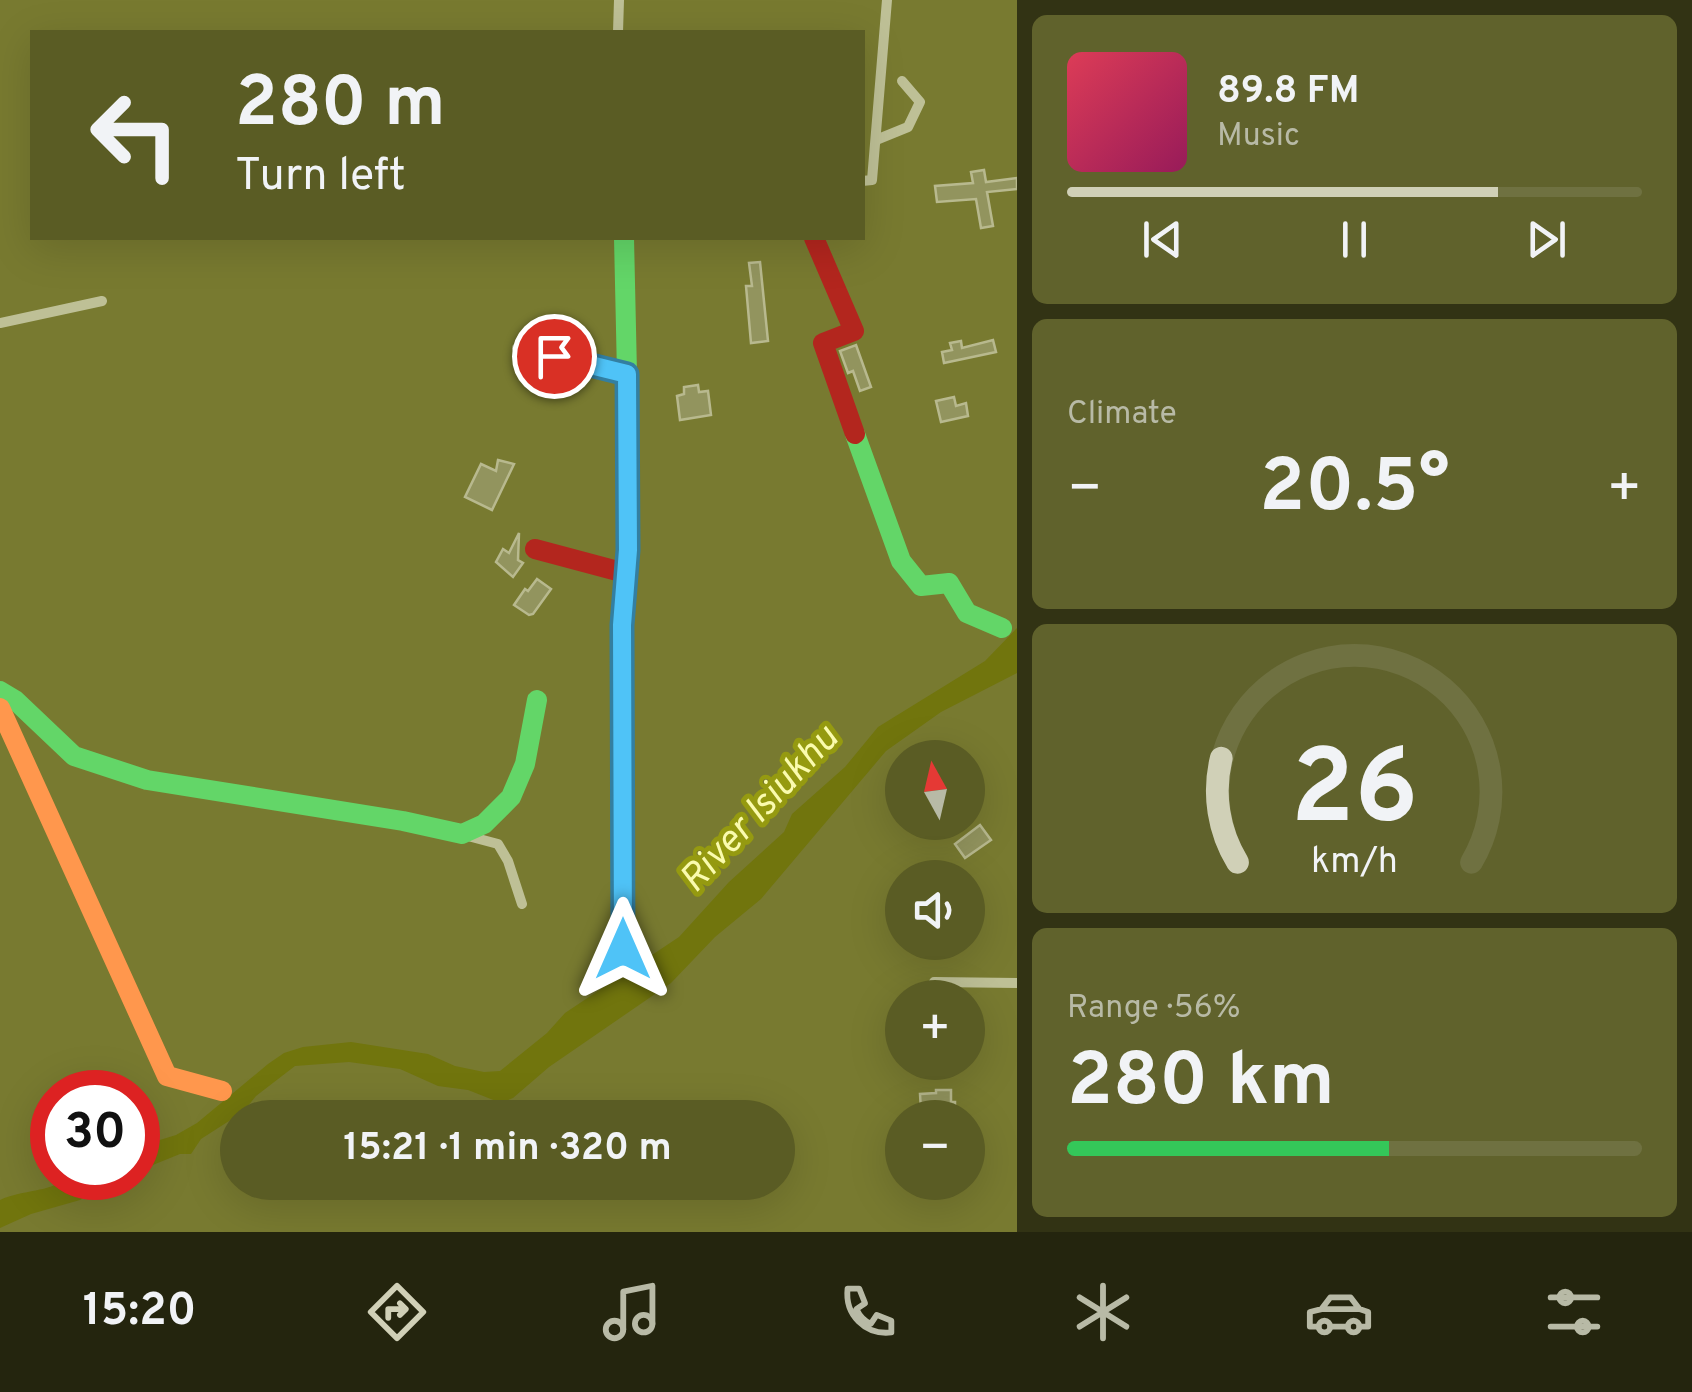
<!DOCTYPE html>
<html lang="en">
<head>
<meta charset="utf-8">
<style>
	body { margin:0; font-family:Overpass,sans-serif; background:#60622c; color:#f1f3f6; height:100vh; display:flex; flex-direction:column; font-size:38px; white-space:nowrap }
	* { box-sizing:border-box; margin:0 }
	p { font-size:32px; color:#b8baa6 }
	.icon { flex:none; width:55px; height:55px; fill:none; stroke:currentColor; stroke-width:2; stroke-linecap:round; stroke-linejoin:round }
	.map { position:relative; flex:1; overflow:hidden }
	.panel { display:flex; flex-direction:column; gap:15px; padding:15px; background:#323314; width:675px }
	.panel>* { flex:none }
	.top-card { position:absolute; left:30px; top:30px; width:835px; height:210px; border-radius:0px; box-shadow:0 10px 40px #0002; background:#5a5c24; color:#f1f3f6; overflow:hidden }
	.needle { width:65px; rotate:352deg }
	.buttons { position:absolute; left:885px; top:740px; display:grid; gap:20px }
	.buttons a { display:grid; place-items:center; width:100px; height:100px; border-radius:50%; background:#5a5c24; box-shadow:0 10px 40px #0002; font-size:50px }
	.speed { position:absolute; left:30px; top:1070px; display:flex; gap:20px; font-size:50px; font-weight:700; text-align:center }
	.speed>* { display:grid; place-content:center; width:130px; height:130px; border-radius:50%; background:#5a5c24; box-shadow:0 10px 40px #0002; line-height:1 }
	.speed .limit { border:15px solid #d22; background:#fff; color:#111 }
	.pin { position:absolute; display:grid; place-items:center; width:85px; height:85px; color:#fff; margin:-42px; border:5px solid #fff; border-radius:50%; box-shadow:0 2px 10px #0007 }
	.me { position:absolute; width:110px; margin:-55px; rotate:0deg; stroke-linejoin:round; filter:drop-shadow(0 0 8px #0008) }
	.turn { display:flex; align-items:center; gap:35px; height:210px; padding:0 40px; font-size:45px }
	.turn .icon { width:130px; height:130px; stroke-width:2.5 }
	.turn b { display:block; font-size:70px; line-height:85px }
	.big { font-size:75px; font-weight:700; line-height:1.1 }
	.panel .widget { flex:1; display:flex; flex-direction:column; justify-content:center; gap:15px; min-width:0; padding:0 35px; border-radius:15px; background:#60622c }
	.panel .dial { align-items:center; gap:0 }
	.dial svg { height:260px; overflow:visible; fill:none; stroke:#6f7141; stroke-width:7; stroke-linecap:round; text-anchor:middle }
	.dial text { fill:#f1f3f6; stroke:none }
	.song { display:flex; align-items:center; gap:30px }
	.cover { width:120px; height:120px; border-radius:15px; background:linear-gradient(135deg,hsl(350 70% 55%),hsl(330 70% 35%)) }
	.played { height:10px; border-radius:5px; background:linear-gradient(90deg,#d0d0b7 75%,#6f7141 75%) }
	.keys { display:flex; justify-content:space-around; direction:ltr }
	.heat { display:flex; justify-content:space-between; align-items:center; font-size:55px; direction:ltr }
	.charge { height:15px; border-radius:8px; background:linear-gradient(90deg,#34c759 56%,#6f7141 0) }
	.trip { position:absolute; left:220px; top:1100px; width:575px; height:100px; border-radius:50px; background:#5a5c24; box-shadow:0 10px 40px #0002; font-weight:700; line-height:100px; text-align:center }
	.tab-bar { display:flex; height:160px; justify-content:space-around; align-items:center; background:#24250e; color:#b8baa6 }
	.tab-bar .icon { width:70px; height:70px }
	.tab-bar .active { color:#d0d0b7 }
	.tab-bar b { font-size:45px; color:#f1f3f6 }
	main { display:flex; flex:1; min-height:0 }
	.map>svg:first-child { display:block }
	.water { fill:#71750d }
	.building { fill:#92945e; stroke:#b8b98e; stroke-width:2.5 }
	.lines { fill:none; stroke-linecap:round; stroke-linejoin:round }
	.street { stroke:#bec096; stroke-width:10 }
	.fast { stroke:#63d668; stroke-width:20 }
	.slow { stroke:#ff974d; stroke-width:20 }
	.jam { stroke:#b3261e; stroke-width:20 }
	.route-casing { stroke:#337fa1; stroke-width:25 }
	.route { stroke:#4fc3f7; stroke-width:18 }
	.labels { text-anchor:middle; stroke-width:10; stroke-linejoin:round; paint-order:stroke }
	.water-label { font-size:38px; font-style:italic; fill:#fafbae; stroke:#959a10 }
</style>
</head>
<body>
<main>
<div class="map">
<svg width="1017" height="1232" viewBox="0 0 1017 1232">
	<rect width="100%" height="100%" fill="#787a30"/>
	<g class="water">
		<polygon points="1017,628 1017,673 941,712 886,751 761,899 715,937 671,983 549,1067 513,1098 501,1103 468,1090 438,1086 400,1069 349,1062 295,1066 256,1096 243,1112 201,1139 191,1154 180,1154 138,1171 138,1143 150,1143 176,1135 197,1123 268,1064 284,1053 303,1047 351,1042 428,1054 455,1066 484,1072 500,1071 547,1033 565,1013 679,937 729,882 784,832 792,814 845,767 878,727 985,661"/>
		<path d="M 66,1178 L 120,1178 L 80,1200 L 31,1214 L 0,1228 L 0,1200 C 24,1189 49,1193 66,1178 Z"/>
	</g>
	<g class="building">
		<polygon points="984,170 986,182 1017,178 1017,189 987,192 993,226 981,228 976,199 937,202 935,186 973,183 971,172"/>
		<polygon points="760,262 768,341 751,343 746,286 752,286 749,263"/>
		<polygon points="993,340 996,352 944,363 942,352 952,350 950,343 961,341 962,348"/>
		<polygon points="856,345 871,387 860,391 853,371 848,373 840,351"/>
		<polygon points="698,385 699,392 708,391 711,415 680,420 677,396 684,394 684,387"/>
		<polygon points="954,397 956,406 966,403 968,416 941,422 936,401"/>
		<polygon points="498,460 514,464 492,510 465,497 481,464 496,471"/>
		<polygon points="519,533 518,560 523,563 513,577 496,562 503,549 509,553"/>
		<polygon points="537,579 551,589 533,614 529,615 514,605 525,589 528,591"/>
		<polygon points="980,825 991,840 965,858 955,844"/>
		<polygon points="936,1090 951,1090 951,1102 955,1102 955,1118 925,1118 927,1111 921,1111 920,1094 936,1093"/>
	</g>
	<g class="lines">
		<g class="street">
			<polyline points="618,32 619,0"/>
			<polyline points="876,140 908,127 920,102 902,81"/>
			<polyline points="862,181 872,180 887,0"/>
			<polyline points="0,323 102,301"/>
			<polyline points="517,348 627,374"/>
			<polyline points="468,836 498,844 508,861 522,904"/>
			<polyline points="623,949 621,625 625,573"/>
			<polyline points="934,982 1017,983"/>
		</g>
		<g class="fast">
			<polyline points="624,238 628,419"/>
			<polyline points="855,434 901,561 921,586 949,583 967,613 1002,628"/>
			<polyline points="0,691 15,700 74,756 147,780 403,821 462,834 484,824 511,797 525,764 537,700"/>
		</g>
		<polyline class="slow" points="0,708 167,1076 222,1091"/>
		<g class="jam">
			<polyline points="814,238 854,331 823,343 855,434"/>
			<polyline points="535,549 625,573 628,551 628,419"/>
		</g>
	</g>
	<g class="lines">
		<g class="route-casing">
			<polyline id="route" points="554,356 627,374 628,550 622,625 623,949"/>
		</g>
		<use href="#route" class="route"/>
	</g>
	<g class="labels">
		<g class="water-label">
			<text transform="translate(758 808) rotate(-47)" y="13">River Isiukhu</text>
		</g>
	</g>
</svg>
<div class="buttons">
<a><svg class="needle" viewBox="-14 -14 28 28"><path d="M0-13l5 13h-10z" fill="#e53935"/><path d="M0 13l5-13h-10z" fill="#b8baa6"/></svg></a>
<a><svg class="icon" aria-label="sound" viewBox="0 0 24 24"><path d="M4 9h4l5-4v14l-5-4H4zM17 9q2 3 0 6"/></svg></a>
<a>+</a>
<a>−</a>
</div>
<div class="speed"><div class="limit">30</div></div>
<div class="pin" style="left:554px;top:356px;background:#d93025"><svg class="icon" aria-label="arrive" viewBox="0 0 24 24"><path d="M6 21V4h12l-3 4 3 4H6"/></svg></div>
<svg class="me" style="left:623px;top:949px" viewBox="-20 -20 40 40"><path d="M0-17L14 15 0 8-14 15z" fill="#4fc3f7" stroke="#fff" stroke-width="4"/></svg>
<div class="trip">15:21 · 1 min · 320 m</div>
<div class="top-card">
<div class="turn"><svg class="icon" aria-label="left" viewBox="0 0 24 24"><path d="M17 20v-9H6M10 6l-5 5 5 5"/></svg><div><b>280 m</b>Turn left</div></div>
</div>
</div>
<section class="panel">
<div class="widget">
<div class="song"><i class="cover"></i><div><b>89.8 FM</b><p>Music</p></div></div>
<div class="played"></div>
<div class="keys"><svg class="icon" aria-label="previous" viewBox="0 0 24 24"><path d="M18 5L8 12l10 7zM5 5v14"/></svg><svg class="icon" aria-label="pause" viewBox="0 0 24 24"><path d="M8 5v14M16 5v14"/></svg><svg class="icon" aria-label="next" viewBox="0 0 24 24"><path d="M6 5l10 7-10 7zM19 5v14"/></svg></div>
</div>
<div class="widget"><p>Climate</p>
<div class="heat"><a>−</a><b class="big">20.5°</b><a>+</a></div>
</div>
<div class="widget dial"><svg viewBox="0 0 100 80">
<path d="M14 69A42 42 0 1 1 86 69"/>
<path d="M14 69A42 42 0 0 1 9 37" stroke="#d0d0b7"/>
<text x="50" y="56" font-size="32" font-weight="700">26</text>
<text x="50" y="72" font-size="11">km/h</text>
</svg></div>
<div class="widget"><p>Range · 56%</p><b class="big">280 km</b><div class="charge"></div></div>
</section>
</main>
<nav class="tab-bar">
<b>15:20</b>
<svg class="icon active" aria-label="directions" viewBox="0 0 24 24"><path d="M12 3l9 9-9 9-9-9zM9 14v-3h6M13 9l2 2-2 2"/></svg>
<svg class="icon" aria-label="music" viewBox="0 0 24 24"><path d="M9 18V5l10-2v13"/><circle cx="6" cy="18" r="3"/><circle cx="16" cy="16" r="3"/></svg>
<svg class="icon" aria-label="phone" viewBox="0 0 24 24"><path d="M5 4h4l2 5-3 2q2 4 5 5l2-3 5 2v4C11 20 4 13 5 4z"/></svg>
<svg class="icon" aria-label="climate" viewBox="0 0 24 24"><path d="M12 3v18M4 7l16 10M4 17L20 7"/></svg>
<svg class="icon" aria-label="car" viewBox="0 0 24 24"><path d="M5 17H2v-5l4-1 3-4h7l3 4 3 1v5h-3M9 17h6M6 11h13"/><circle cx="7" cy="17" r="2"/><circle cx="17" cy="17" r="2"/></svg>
<svg class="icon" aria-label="filters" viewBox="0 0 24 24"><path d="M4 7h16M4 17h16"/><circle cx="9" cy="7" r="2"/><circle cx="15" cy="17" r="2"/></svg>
</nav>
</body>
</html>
